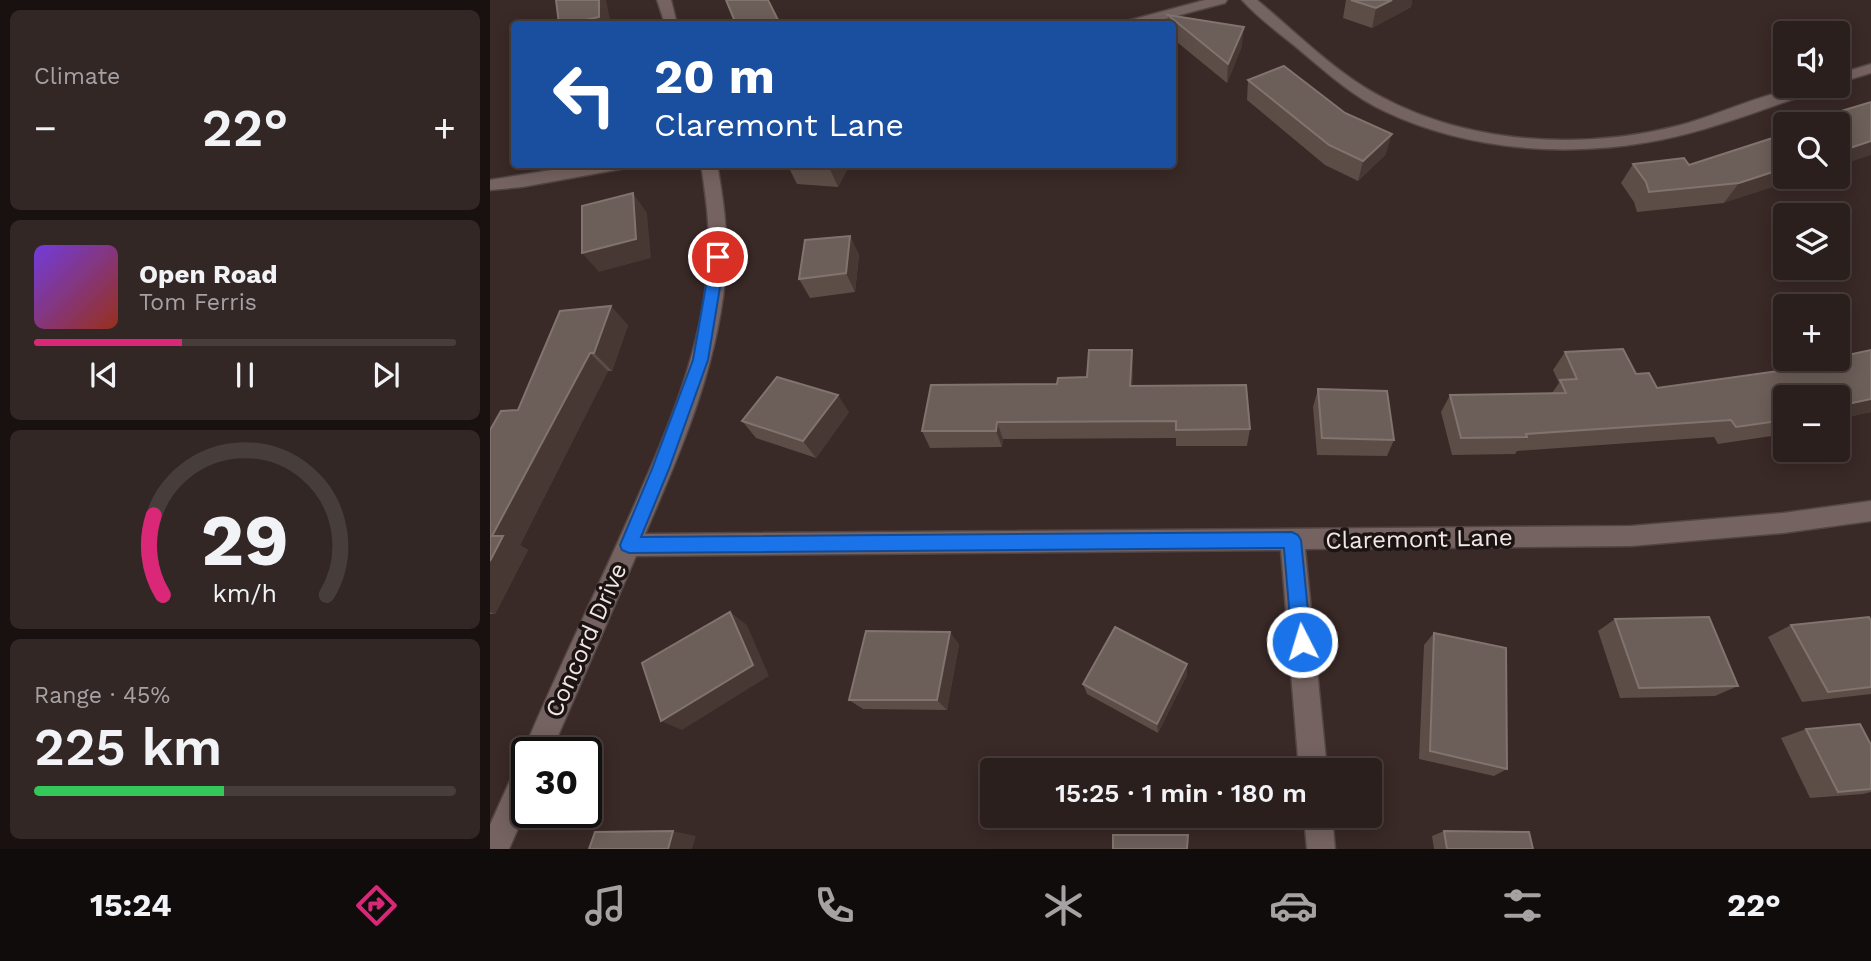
<!DOCTYPE html>
<html lang="en">
<head>
<meta charset="utf-8">
<style>
	body { margin:0; font-family:"Work Sans",sans-serif; background:#332726; color:#f1f3f6; height:100vh; display:flex; flex-direction:column; font-size:26px; white-space:nowrap }
	* { box-sizing:border-box; margin:0 }
	p { font-size:23px; color:#a6a2a4 }
	.icon { flex:none; width:38px; height:38px; fill:none; stroke:currentColor; stroke-width:2; stroke-linecap:round; stroke-linejoin:round }
	.map { position:relative; flex:1; overflow:hidden }
	.sheet { display:flex; flex-direction:column; gap:10px; padding:10px; background:#181110; width:490px }
	.sheet>* { flex:none }
	.hud { position:absolute; left:21px; top:21px; width:665px; height:147px; border-radius:7px; box-shadow:0 4px 18px #0003,0 0 0 2px #473d3b; background:#1a4fa0; color:#fff; overflow:hidden }
	.tools { position:absolute; left:1283px; top:21px; display:grid; gap:14px }
	.tools a { display:grid; place-items:center; width:77px; height:77px; border-radius:7px; background:#2b1f1d; box-shadow:0 4px 18px #0003,0 0 0 2px #473d3b; font-size:35px }
	.speed { position:absolute; left:21px; top:737px; display:flex; gap:14px; font-size:35px; font-weight:700; text-align:center }
	.speed>* { display:grid; place-content:center; width:91px; height:91px; border-radius:50%; background:#2b1f1d; box-shadow:0 4px 18px #0003,0 0 0 2px #473d3b; line-height:1 }
	.speed .limit { border:4px solid #111; border-radius:10px; background:#fff; color:#111 }
	.pin { position:absolute; display:grid; place-items:center; width:60px; height:60px; color:#fff; margin:-30px; border:4px solid #fff; border-radius:50%; box-shadow:0 2px 7px #0007 }
	.me { position:absolute; width:77px; margin:-38px; rotate:355deg; stroke-linejoin:round; filter:drop-shadow(0 0 5px #0008) }
	.turn { display:flex; align-items:center; gap:24px; height:147px; padding:0 28px; font-size:32px }
	.turn .icon { width:91px; height:91px; stroke-width:2.5 }
	.turn b { display:block; font-size:49px; line-height:60px }
	.big { font-size:52px; font-weight:600; line-height:1.1 }
	.sheet .card { flex:1; display:flex; flex-direction:column; justify-content:center; gap:10px; min-width:0; padding:0 24px; border-radius:10px; background:#332726 }
	.sheet .dial { align-items:center; gap:0 }
	.dial svg { height:182px; overflow:visible; fill:none; stroke:#473d3b; stroke-width:7; stroke-linecap:round; text-anchor:middle }
	.dial text { fill:#f1f3f6; stroke:none }
	.song { display:flex; align-items:center; gap:21px }
	.cover { width:84px; height:84px; border-radius:10px; background:linear-gradient(135deg,hsl(260 70% 55%),hsl(10 70% 35%)) }
	.played { height:7px; border-radius:4px; background:linear-gradient(90deg,#db2777 35%,#473d3b 35%) }
	.keys { display:flex; justify-content:space-around; direction:ltr }
	.heat { display:flex; justify-content:space-between; align-items:center; font-size:38px; direction:ltr }
	.charge { height:10px; border-radius:5px; background:linear-gradient(90deg,#34c759 45%,#473d3b 0) }
	.trip { position:absolute; left:490px; top:758px; width:402px; height:70px; border-radius:7px; background:#2b1f1d; box-shadow:0 4px 18px #0003,0 0 0 2px #473d3b; font-weight:600; line-height:70px; text-align:center }
	.menu { display:flex; height:112px; justify-content:space-around; align-items:center; background:#110c0c; color:#a6a2a4 }
	.menu .icon { width:49px; height:49px }
	.menu .on { color:#db2777 }
	.menu b { font-size:32px; color:#f1f3f6 }
	main { display:flex; flex:1; min-height:0 }
	.map>svg:first-child { display:block }
	.lines { fill:none; stroke-linecap:round; stroke-linejoin:round }
	.street-casing { stroke:#524543; stroke-width:3 }
	.street { fill:#756361; fill-rule:evenodd }
	.wall { fill:#5c4d47 }
	.shaded-wall { fill:#473833 }
	.building { fill:#6c5e58; stroke:#81736e; stroke-width:2 }
	.route { fill:#1a73e8; stroke:#114b97; stroke-width:2 }
	.labels { text-anchor:middle; stroke-width:7; stroke-linejoin:round; paint-order:stroke }
	.street-label { font-size:24px; fill:#f1e6e5; stroke:#1b1413 }
</style>
</head>
<body>
<main>
<section class="sheet">
<div class="card"><p>Climate</p>
<div class="heat"><a>−</a><b class="big">22°</b><a>+</a></div>
</div>
<div class="card">
<div class="song"><i class="cover"></i><div><b>Open Road</b><p>Tom Ferris</p></div></div>
<div class="played"></div>
<div class="keys"><svg class="icon" aria-label="previous" viewBox="0 0 24 24"><path d="M18 5L8 12l10 7zM5 5v14"/></svg><svg class="icon" aria-label="pause" viewBox="0 0 24 24"><path d="M8 5v14M16 5v14"/></svg><svg class="icon" aria-label="next" viewBox="0 0 24 24"><path d="M6 5l10 7-10 7zM19 5v14"/></svg></div>
</div>
<div class="card dial"><svg viewBox="0 0 100 80">
<path d="M14 69A42 42 0 1 1 86 69"/>
<path d="M14 69A42 42 0 0 1 10 34" stroke="#db2777"/>
<text x="50" y="56" font-size="32" font-weight="700">29</text>
<text x="50" y="72" font-size="11">km/h</text>
</svg></div>
<div class="card"><p>Range · 45%</p><b class="big">225 km</b><div class="charge"></div></div>
</section>
<div class="map">
<svg width="1381" height="849" viewBox="0 0 1381 849">
	<rect width="100%" height="100%" fill="#392927"/>
	<g class="lines">
		<g class="street-casing">
			<g id="street">
				<polygon points="167,0 181,0 187,24 175,24"/>
				<polygon points="715,0 737,0 735,3 656,24 635,24 637,21"/>
				<path d="M 752,0 L 767,0 C 802,29 836,63 874,87 C 965,143 1084,152 1187,126 C 1231,115 1291,84 1334,86 L 1332,89 C 1279,107 1225,129 1170,140 C 1079,158 978,151 894,111 C 864,97 838,74 812,52 C 793,36 769,19 752,0 Z"/>
				<polygon points="1381,64 1381,73 1348,83 1348,74"/>
				<polygon points="99,164 139,164 131,169 32,187 0,190 0,180"/>
				<path d="M 211,164 L 227,164 C 233,198 238,231 236,265 C 231,359 192,449 155,534 L 1141,526 L 1293,513 L 1381,501 L 1381,521 L 1293,533 L 1141,546 L 815,549 L 837,770 L 809,770 L 791,550 L 146,556 L 61,752 L 37,752 L 37,760 L 33,752 C 69,667 110,584 147,499 C 180,425 212,347 218,265 C 221,231 216,198 211,164 Z"/>
				<polygon points="37,761 37,808 19,849 0,849 0,825 27,765"/>
				<polygon points="814,816 842,816 845,849 817,849"/>
			</g>
		</g>
		<use href="#street" class="street"/>
	</g>
	<g class="wall">
		<polygon points="856,0 922,0 921,7 882,28 853,18"/>
		<polygon points="678,15 752,46 737,83 682,38 682,24 678,24"/>
		<polygon points="758,80 896,154 868,181 835,165 757,100"/>
		<polygon points="1295,134 1234,203 1147,212 1144,202 1131,183 1143,164 1199,165"/>
		<polygon points="297,164 360,164 348,187 307,184"/>
		<polygon points="360,236 369,255 365,292 320,298 309,279"/>
		<polygon points="70,311 138,325 122,371 118,371 30,545 38,550 5,614 0,614 0,430 28,410"/>
		<polygon points="642,350 643,368 642,386 760,429 757,446 686,446 686,438 513,439 512,447 440,448 432,431 567,384 597,377"/>
		<polygon points="1381,350 1381,412 1348,419 1348,397 1295,397 1295,434 1228,444 1224,437 1027,451 1025,454 962,455 951,412 960,395 1062,393 1069,383 1063,370 1075,352 1146,374 1167,388 1333,365 1340,359 1348,359"/>
		<polygon points="828,389 904,440 897,456 827,455 823,407"/>
		<polygon points="359,412 326,458 266,438 252,421"/>
		<polygon points="1125,619 1248,686 1225,696 1130,698 1108,631"/>
		<polygon points="1381,621 1381,694 1312,702 1278,637 1301,625"/>
		<polygon points="944,633 1017,769 1004,776 929,759 934,645"/>
		<polygon points="469,644 457,710 373,709 359,700"/>
		<polygon points="697,664 697,675 668,733 597,694 593,684"/>
		<polygon points="1316,729 1381,745 1381,792 1373,794 1320,798 1291,738"/>
		<polygon points="954,831 1043,849 944,849 942,836"/>
	</g>
	<g class="shaded-wall">
		<polygon points="109,0 116,0 121,24 77,24"/>
		<polygon points="902,0 922,0 921,7 882,28 886,8"/>
		<polygon points="754,27 752,46 737,83 738,64"/>
		<polygon points="902,134 896,154 868,181 873,161"/>
		<polygon points="1381,141 1381,155 1348,166 1348,152"/>
		<polygon points="340,164 360,164 348,187 339,167"/>
		<polygon points="1295,168 1295,177 1314,177 1234,203 1249,183"/>
		<polygon points="143,193 157,213 161,258 109,272 92,253"/>
		<polygon points="360,236 369,255 365,292 356,273"/>
		<polygon points="121,306 138,325 122,371 104,353"/>
		<polygon points="642,350 643,368 642,404 640,386"/>
		<polygon points="100,353 118,371 30,545 38,550 5,614 0,612 0,561 2,536"/>
		<polygon points="348,395 359,412 326,458 313,441"/>
		<polygon points="1381,399 1381,412 1348,419 1348,406"/>
		<polygon points="507,422 513,439 512,447 506,431"/>
		<polygon points="240,612 257,625 279,676 192,730 171,721"/>
		<polygon points="460,632 469,644 457,710 447,700"/>
		<polygon points="697,664 697,675 668,733 667,724"/>
		<polygon points="183,831 206,836 202,849 178,849"/>
	</g>
	<g class="building">
		<polygon points="66,0 109,0 109,17 77,24 69,24"/>
		<polygon points="236,0 278,0 290,24 246,24"/>
		<polygon points="861,0 902,0 886,8"/>
		<polygon points="678,15 754,27 738,64"/>
		<polygon points="794,66 855,113 902,134 873,161 839,145 758,80"/>
		<polygon points="1381,102 1381,141 1348,152 1348,124 1308,124"/>
		<polygon points="1295,134 1295,168 1249,183 1159,192 1156,182 1143,164 1194,158 1199,165"/>
		<polygon points="304,164 340,164 339,167"/>
		<polygon points="143,193 146,239 92,253 92,206"/>
		<polygon points="360,236 356,273 309,279 315,240"/>
		<polygon points="121,306 104,353 100,353 2,536 13,536 0,561 0,430 11,411 28,410 70,311"/>
		<polygon points="1133,349 1146,374 1159,373 1167,388 1345,363 1341,359 1348,359 1348,357 1381,350 1381,399 1348,406 1348,397 1295,397 1295,420 1246,427 1241,420 1036,434 1037,437 971,438 960,395 1076,393 1070,380 1087,379 1075,352"/>
		<polygon points="599,350 642,350 640,386 756,385 760,429 686,430 686,421 507,422 506,431 432,431 441,385 567,384 568,378 597,377"/>
		<polygon points="287,377 348,395 313,441 252,421"/>
		<polygon points="828,389 897,391 904,440 832,438"/>
		<polygon points="240,612 263,665 171,721 152,663"/>
		<polygon points="1219,617 1248,686 1149,688 1125,619"/>
		<polygon points="1379,617 1381,621 1381,687 1338,692 1301,625"/>
		<polygon points="625,627 697,664 667,724 593,684"/>
		<polygon points="376,631 460,632 447,700 359,700"/>
		<polygon points="944,633 1016,648 1017,769 940,751"/>
		<polygon points="1370,724 1381,745 1381,789 1348,792 1316,729"/>
		<polygon points="183,831 178,849 99,849 105,832"/>
		<polygon points="954,831 1039,832 1043,849 957,849"/>
		<polygon points="623,835 698,835 697,849 623,849"/>
	</g>
	<polygon class="route" points="228,252 235,257 218,360 179,469 151,537 802,532 808,535 811,540 821,642 818,649 812,652 805,649 802,642 794,548 139,553 132,550 130,545 162,469 203,360 221,257"/>
	<g class="labels">
		<g class="street-label">
			<text transform="translate(929 539) rotate(-1)" y="8">Claremont Lane</text>
			<text transform="translate(96 640) rotate(-66)" y="8">Concord Drive</text>
		</g>
	</g>
</svg>
<div class="tools">
<a><svg class="icon" aria-label="sound" viewBox="0 0 24 24"><path d="M4 9h4l5-4v14l-5-4H4zM17 9q2 3 0 6"/></svg></a>
<a><svg class="icon" aria-label="search" viewBox="0 0 24 24"><circle cx="10" cy="10" r="6"/><path d="M15 15l6 6"/></svg></a>
<a><svg class="icon" aria-label="layers" viewBox="0 0 24 24"><path d="M12 4l9 5-9 5-9-5zM3 14l9 5 9-5"/></svg></a>
<a>+</a>
<a>−</a>
</div>
<div class="speed"><div class="limit">30</div></div>
<div class="pin" style="left:228px;top:257px;background:#d93025"><svg class="icon" aria-label="arrive" viewBox="0 0 24 24"><path d="M6 21V4h12l-3 4 3 4H6"/></svg></div>
<svg class="me" style="left:812px;top:642px" viewBox="-20 -20 40 40"><circle r="17" fill="#1a73e8" stroke="#fff" stroke-width="3"/><path d="M0-11L8 9 0 5-8 9z" fill="#fff"/></svg>
<div class="trip">15:25 · 1 min · 180 m</div>
<div class="hud">
<div class="turn"><svg class="icon" aria-label="left" viewBox="0 0 24 24"><path d="M17 20v-9H6M10 6l-5 5 5 5"/></svg><div><b>20 m</b>Claremont Lane</div></div>
</div>
</div>
</main>
<nav class="menu">
<b>15:24</b>
<svg class="icon on" aria-label="directions" viewBox="0 0 24 24"><path d="M12 3l9 9-9 9-9-9zM9 14v-3h6M13 9l2 2-2 2"/></svg>
<svg class="icon" aria-label="music" viewBox="0 0 24 24"><path d="M9 18V5l10-2v13"/><circle cx="6" cy="18" r="3"/><circle cx="16" cy="16" r="3"/></svg>
<svg class="icon" aria-label="phone" viewBox="0 0 24 24"><path d="M5 4h4l2 5-3 2q2 4 5 5l2-3 5 2v4C11 20 4 13 5 4z"/></svg>
<svg class="icon" aria-label="climate" viewBox="0 0 24 24"><path d="M12 3v18M4 7l16 10M4 17L20 7"/></svg>
<svg class="icon" aria-label="car" viewBox="0 0 24 24"><path d="M5 17H2v-5l4-1 3-4h7l3 4 3 1v5h-3M9 17h6M6 11h13"/><circle cx="7" cy="17" r="2"/><circle cx="17" cy="17" r="2"/></svg>
<svg class="icon" aria-label="filters" viewBox="0 0 24 24"><path d="M4 7h16M4 17h16"/><circle cx="9" cy="7" r="2"/><circle cx="15" cy="17" r="2"/></svg>
<b>22°</b>
</nav>
</body>
</html>
